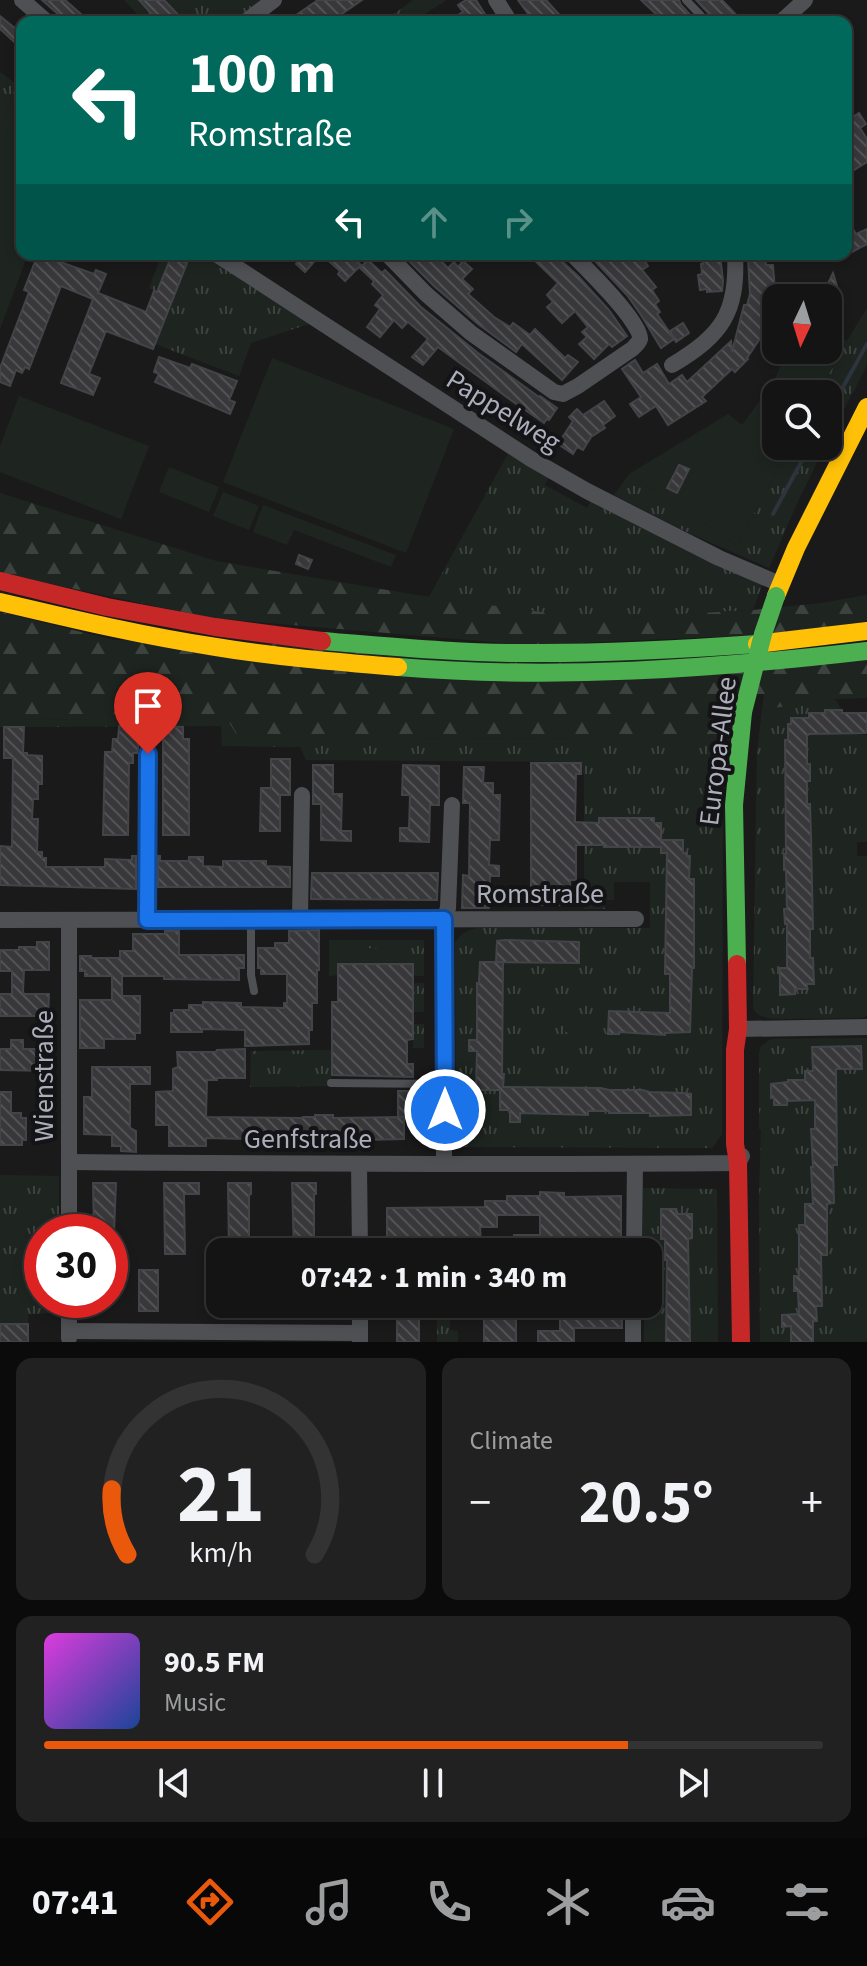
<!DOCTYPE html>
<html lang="en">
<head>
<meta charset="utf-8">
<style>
	body { margin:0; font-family:"Source Sans 3",sans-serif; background:#212122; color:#f1f3f6; height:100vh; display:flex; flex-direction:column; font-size:30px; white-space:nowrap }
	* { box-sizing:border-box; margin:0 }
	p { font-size:26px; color:#9d9ea0 }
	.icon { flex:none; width:44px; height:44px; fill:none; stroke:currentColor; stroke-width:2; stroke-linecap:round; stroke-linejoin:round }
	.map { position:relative; height:1342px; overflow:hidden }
	.side { display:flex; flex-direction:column; gap:16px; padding:16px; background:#0b0b0b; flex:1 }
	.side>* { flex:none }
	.guide { position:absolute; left:16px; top:16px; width:836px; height:244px; border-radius:16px; box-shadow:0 4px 12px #0003,0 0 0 2px #333334; background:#00695c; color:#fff; overflow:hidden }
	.needle { width:52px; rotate:184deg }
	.fabs { position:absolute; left:762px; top:284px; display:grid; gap:16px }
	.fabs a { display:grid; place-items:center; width:80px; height:80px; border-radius:16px; background:#141414; box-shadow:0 4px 12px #0003,0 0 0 2px #333334; font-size:40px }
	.speed { position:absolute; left:24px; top:1214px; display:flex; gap:16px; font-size:40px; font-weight:700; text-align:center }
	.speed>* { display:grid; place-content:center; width:104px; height:104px; border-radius:50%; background:#141414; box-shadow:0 4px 12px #0003,0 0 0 2px #333334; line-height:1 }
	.speed .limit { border:12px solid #d22; background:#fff; color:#111 }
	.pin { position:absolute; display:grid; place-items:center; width:68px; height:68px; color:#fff; margin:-82px -34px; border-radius:50% 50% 50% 0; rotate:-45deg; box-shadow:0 0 8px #0007 }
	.pin .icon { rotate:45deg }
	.me { position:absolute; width:88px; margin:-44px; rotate:0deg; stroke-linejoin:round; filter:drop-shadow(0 0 6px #0008) }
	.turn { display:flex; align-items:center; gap:28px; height:168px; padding:0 40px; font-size:36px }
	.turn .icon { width:104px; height:104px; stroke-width:2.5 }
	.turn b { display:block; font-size:56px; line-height:68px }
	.lanes { display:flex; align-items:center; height:76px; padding:0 40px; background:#0003; justify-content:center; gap:40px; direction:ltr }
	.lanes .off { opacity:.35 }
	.big { font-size:60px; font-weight:700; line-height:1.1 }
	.side .card { flex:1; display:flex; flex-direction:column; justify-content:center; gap:12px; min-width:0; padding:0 28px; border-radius:16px; background:#212122 }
	.side .dial { align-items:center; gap:0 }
	.dial svg { height:208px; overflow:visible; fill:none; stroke:#333334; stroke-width:7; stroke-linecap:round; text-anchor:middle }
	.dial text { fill:#f1f3f6; stroke:none }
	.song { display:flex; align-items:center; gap:24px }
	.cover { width:96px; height:96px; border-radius:12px; background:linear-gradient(135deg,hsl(300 70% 55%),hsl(220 70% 35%)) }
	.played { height:8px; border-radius:4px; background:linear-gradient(90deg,#ea580c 75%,#333334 75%) }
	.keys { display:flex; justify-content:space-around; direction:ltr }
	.heat { display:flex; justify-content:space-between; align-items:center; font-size:44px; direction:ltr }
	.side .tiles { flex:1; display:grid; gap:16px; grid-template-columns:1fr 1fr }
	.card:last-child { grid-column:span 2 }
	.trip { position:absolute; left:206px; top:1238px; width:456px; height:80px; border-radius:16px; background:#141414; box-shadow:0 4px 12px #0003,0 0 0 2px #333334; font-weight:700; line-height:80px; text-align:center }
	.menu { display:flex; height:128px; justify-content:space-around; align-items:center; background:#080808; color:#9d9ea0 }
	.menu .icon { width:56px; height:56px }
	.menu .on { color:#ea580c }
	.menu b { font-size:36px; color:#f1f3f6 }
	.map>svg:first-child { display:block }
	.grass { fill:url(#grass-tufts) }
	.forest { fill:url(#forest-firs) }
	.garden { fill:#1e2520 }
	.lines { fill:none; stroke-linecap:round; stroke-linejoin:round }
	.stream { stroke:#2d343d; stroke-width:4 }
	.building { fill:url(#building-back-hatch); stroke:#434447; stroke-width:2 }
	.lane { stroke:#4e5054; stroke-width:8 }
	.street { stroke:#4e5054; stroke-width:16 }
	.fast { stroke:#4caf50; stroke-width:18 }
	.slow { stroke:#ffc107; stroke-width:18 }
	.jam { stroke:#c62828; stroke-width:18 }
	.fast-bridge { stroke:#4caf50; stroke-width:18 }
	.route-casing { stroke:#114b97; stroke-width:20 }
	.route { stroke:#1a73e8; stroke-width:14 }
	.labels { text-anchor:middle; stroke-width:8; stroke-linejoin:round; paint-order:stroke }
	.street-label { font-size:28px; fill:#acafbb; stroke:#141417 }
</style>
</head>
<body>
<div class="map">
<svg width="867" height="1342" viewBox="0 0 867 1342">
	<defs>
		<pattern id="grass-tufts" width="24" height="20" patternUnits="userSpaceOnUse" patternTransform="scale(2)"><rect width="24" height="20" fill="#1e2520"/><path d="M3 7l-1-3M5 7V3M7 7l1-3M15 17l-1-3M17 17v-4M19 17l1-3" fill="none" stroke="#3c423e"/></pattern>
		<pattern id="forest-firs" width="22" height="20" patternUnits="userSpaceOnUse" patternTransform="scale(2)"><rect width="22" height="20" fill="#1e2520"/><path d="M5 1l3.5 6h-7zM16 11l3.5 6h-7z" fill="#3c423e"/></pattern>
		<pattern id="building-back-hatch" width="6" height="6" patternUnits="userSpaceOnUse" patternTransform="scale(2)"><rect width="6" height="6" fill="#38383b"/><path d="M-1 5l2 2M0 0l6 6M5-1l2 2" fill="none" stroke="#525255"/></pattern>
	</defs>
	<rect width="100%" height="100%" fill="#1a1a1b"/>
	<g class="grass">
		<polygon points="124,0 265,0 235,22 145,22"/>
		<polygon points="413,0 447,0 411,22 383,22"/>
		<polygon points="0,72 17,85 0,130"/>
		<polygon points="162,254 208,254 309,324 251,343 239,376 155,344 186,263 171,257 157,292 149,288"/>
		<polygon points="867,308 867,365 828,441 828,394 818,394 847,341"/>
		<polygon points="790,446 825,446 799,499 769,568 689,533 614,495 629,474 737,545"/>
		<polygon points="509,452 550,474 545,485 587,508 593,498 763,582 753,610 594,619 429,597"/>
		<path d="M 867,693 L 867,698 L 835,699 L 842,710 L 842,733 L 867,735 L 867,842 L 857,842 L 857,856 L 867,856 L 867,1016 L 861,1018 L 774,1019 C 765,1017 757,1017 753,1008 L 757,752 L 762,710 Z"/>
		<path d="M 226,718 L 239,738 L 725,739 L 723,772 L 722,1134 L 712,1148 L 463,1147 L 456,1140 L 455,943 C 460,934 466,931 476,928 L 650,928 L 650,882 L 614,882 L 614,900 L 605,900 L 605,909 L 584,909 L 584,774 L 583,774 L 582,762 L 306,760 L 300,747 L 222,746 L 221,726 L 0,727 L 0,720 Z"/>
		<polygon points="329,940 424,940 424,976 413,976 413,964 338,964 338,975 329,976"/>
		<polygon points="416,983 424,983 424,1012 413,1012 413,986"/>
		<rect x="413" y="1024" width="11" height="24"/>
		<polygon points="867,1038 867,1342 760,1342 759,1196 761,1130 759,1129 759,1053 761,1046 771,1039"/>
		<polygon points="332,1050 331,1086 250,1087 251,1051"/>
		<polygon points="0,1175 59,1176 59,1232 42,1232 42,1300 59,1300 59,1313 28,1314 28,1341 31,1342 0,1342"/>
		<polygon points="643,1188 717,1189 718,1342 644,1342 644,1304 648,1304 648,1252 643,1252"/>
		<polygon points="481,1243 480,1252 434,1252 433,1246 396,1246 396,1244"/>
		<polygon points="437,1304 484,1304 484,1319 450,1319 450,1330 458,1331 458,1342 437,1342"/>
	</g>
	<g class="forest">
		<polygon points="0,493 216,561 429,597 594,619 753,610 821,603 867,595 867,621 779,634 527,645 211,618 0,573"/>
		<polygon points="0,612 114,640 867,659 867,693 762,710 764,694 732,694 725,739 239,738 226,718 0,720"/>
	</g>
	<g class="garden">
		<polygon points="15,91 22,95 22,254 28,254 0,329 0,130"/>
		<polygon points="828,331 847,341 818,394 776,394 776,446 790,446 737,545 629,474 728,414 742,425 775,379 786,350 828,350"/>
		<polygon points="272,358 454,429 406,553 223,482"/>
		<polygon points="19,396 149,446 121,519 0,472 0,446"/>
		<polygon points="169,467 219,487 209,512 159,492"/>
		<polygon points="223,492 259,506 249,530 213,516"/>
		<polygon points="263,505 396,555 391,567 294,530 287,545 253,532"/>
		<polygon points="363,948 392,949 392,963 363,963"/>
		<polygon points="566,1003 579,1003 578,1033 566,1032"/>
	</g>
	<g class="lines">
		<g class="stream">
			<polyline points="828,414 867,344"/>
			<polyline points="773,514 810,446"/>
		</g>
	</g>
	<g class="building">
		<polygon points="42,0 65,0 90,22 67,22"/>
		<polygon points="139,0 164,0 185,22 159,22"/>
		<polygon points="318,0 362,0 330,22 286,22"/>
		<polygon points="466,0 476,0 490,22 463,22 458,15 463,12 458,5"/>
		<polygon points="518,0 546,0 566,22 534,22"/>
		<polygon points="641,0 679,0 681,5 697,22 654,22 659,17"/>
		<polygon points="696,0 722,0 743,22 714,22 712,17"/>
		<polygon points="0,16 16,29 22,22 22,49 0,29"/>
		<polygon points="846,106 853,117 859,113 866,124 860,128 867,139 867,162 846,175"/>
		<polygon points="846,218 856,234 867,229 867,244 852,252 846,243"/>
		<polygon points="38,254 94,274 96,270 106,274 98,293 146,312 154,291 157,292 171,257 187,263 153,349 106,331 89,374 100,378 93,395 61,383 93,299 61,286 29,369 25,367 22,373 16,370 10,386 0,382 0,368 29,292 24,290"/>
		<polygon points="304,254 321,254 305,272 296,264"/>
		<polygon points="321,254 348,254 361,265 345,281 338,274 340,271"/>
		<polygon points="402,254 434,254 448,268 454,262 458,267 463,261 472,269 462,279 473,289 468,294 494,317 510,327 513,323 530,335 535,329 565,358 568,355 578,362 562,380 522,344 516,352 478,324 434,286"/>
		<polygon points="528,254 554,254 578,276 609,310 627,336 612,347 609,344 594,359 579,344 587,337 582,332 588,327 575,311 562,323 547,307 553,302 547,295 558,283"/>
		<polygon points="599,254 652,254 644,260 648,266 642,270 656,287 652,290 659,301 655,304 660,312 657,314 674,339 661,348 641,315 627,295 593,259"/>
		<polygon points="701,254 720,254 723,281 722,291 707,292 707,289 700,290 698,275 702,274 701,264 703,264"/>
		<polygon points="751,254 765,254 766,265 773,265 775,292 774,311 767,310 761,337 747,358 748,359 735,372 732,369 702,397 706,401 668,425 656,406 639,417 630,404 641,397 622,369 635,360 643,373 657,364 669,384 682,375 687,382 731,341 732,352 744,305 747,305 750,294 748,258 751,258"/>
		<polygon points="368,260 382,273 385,270 421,307 478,353 539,397 540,396 557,408 549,420 547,419 544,423 512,401 438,347 423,365 412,357 428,339 408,322 402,328 394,320 380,337 367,327 380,309 375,305 383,295 372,284 374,281 360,268"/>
		<polygon points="833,273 843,306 833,308 829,298 821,298"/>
		<polygon points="683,323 689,333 676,342 670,331"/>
		<polygon points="159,357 190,368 192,364 237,381 229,400 235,402 230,414 155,382 159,374 154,372"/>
		<polygon points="604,401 615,416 603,425 605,428 591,437 583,450 577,447 573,454 558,444 573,421 569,417 577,409 583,415"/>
		<polygon points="679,465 689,469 677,493 667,488"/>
		<polygon points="299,555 312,560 308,569 296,564"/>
		<polygon points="825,710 842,710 842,713 867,713 867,730 866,733 809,734 807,736 807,764 810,764 810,781 807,781 807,804 810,804 811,837 813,929 810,929 810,958 813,958 814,984 807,984 807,989 795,989 795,994 780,995 780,968 787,968 787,924 785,924 784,909 787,909 786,870 784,870 784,854 786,854 785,740 788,740 788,724 791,724 791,718 809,718 809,713 825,713"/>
		<polygon points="119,726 139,727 138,749 137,753 133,753 133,763 129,763 128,835 103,835 105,752 112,752 113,739 118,739"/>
		<polygon points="163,726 183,727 183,739 189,739 189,835 163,835"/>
		<polygon points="4,727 24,727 23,753 27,753 27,755 42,756 42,784 38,784 38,799 33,799 32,819 38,819 37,852 42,852 42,858 46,858 46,867 105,867 105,859 132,860 132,856 136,856 136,889 0,885 0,846 12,847 13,758 4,758"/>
		<polygon points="271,759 290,759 290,795 280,795 280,831 260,831 261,788 271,788"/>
		<polygon points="531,763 581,763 581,774 576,774 575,822 599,823 599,818 654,818 654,823 661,823 661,840 683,840 683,853 687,853 687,856 690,856 689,879 694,879 694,968 692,968 690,1032 665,1033 665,1035 619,1032 619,1034 608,1034 609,1011 670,1013 670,974 665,974 667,853 661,853 661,847 604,847 604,845 576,845 576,880 570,880 570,905 531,905"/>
		<polygon points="313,765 333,765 333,794 342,794 341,831 351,831 351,841 321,840 321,804 313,804"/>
		<polygon points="403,765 439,766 439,805 430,805 429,842 400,841 400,828 409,828 410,795 402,795"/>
		<polygon points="464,767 484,767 483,783 493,783 493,795 500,795 499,840 490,840 489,865 499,866 499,876 490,876 489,908 462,908 463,875 469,876 470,803 463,803"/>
		<polygon points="158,856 160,856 160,861 189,861 189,857 203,857 203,866 223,867 223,861 266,861 266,866 290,867 290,887 158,887"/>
		<polygon points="312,873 438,873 437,900 311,899"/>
		<polygon points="319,930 319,970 317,970 317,1003 312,1003 312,1030 309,1030 309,1044 245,1046 245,1030 202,1029 202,1032 171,1032 171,1013 174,1013 174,1010 189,1010 189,1005 203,1005 203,1002 241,1003 241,1007 284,1008 284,1003 287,1003 287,974 261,974 261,968 258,968 258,948 275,948 275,943 289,943 289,931"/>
		<polygon points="165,931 179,931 179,955 244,955 244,968 239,968 239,980 164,979 164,976 122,976 122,996 140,996 140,1033 135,1033 135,1039 104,1039 104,1048 80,1048 80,1000 112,1000 112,976 85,976 85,971 80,971 80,956 91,956 90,958 120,958 120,951 133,951 133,934 165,934"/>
		<polygon points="505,940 579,942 579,963 496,962 497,941"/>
		<polygon points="37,942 49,942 49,970 24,970 23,991 24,994 49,994 48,1016 0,1016 0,994 12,994 12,971 0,971 0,950 19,950 19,947 37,947"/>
		<polygon points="480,962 503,962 502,1074 504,1074 503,1087 601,1088 609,1090 642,1090 650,1092 683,1093 691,1094 691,1115 650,1116 650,1113 609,1113 609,1111 588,1111 588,1115 520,1113 520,1122 510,1122 510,1110 500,1110 500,1090 476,1090 477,1051 469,1051 469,1040 477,1040 477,983 479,983"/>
		<polygon points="338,964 413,964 413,1039 407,1040 407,1064 413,1064 413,1077 332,1075 332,1002 338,1002"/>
		<polygon points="11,1040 23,1040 23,1049 49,1049 49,1071 0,1070 0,1049 11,1049"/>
		<polygon points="861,1046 862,1069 836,1069 837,1165 833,1165 834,1203 827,1204 827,1255 821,1255 822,1306 816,1306 817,1321 813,1321 813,1342 791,1342 791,1326 782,1327 782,1315 799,1314 798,1291 794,1291 794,1276 799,1276 799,1225 805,1225 805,1204 813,1204 811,1167 813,1167 811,1129 815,1129 815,1100 787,1101 787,1105 774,1105 774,1098 771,1098 771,1084 788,1082 788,1080 805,1080 805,1071 813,1071 812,1047"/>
		<polygon points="245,1049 245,1078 217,1078 217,1080 207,1080 206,1117 303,1118 303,1117 315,1117 315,1115 333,1115 333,1118 404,1117 404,1139 317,1141 206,1138 206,1146 169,1146 169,1125 156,1125 156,1092 173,1091 173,1069 178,1067 177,1052 216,1052 217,1050"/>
		<polygon points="92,1067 150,1067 150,1084 130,1084 130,1128 136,1131 136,1152 121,1151 121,1146 112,1146 112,1135 84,1134 84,1097 92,1097"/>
		<polygon points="398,1091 413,1091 413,1093 417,1093 417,1117 398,1117"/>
		<polygon points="0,1092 11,1092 11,1113 21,1113 21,1118 26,1118 26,1140 22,1140 22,1145 0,1145"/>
		<polygon points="93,1183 116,1183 114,1232 94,1232"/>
		<polygon points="164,1183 199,1183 199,1194 184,1194 185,1254 165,1254"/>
		<polygon points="228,1183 251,1183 251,1194 249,1195 249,1252 229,1252"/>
		<polygon points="292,1183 316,1183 316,1194 314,1194 314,1252 294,1252"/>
		<polygon points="540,1192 564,1193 564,1197 621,1196 621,1239 584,1239 584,1252 515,1252 514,1235 540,1235 540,1215 497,1215 497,1227 480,1227 481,1243 419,1244 419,1252 396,1252 396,1244 387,1244 387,1208 485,1207 485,1201 507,1201 507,1196 540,1196"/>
		<polygon points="661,1209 676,1209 676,1214 692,1214 692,1238 688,1239 690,1342 666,1342 667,1260 665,1260 665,1239 661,1239"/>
		<rect x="139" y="1270" width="19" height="41"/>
		<polygon points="207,1270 220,1270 220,1311 208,1311"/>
		<rect x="397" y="1304" width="22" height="38"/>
		<polygon points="560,1304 622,1304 622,1328 574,1328 574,1342 538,1342 538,1331 560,1331"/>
		<polygon points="498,1310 516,1310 516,1342 484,1342 484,1312 498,1312"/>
		<rect x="0" y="1324" width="28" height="18"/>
	</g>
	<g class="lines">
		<g class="lane">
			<polyline points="686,0 707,22"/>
			<polyline points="251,920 251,975 254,991"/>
			<polyline points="331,1083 444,1084"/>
		</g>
		<g class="street">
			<polyline points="22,0 47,22"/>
			<polyline points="496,0 510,22"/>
			<polyline points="245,22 274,0"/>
			<polyline points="781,22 805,0"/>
			<polyline points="216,254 531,459 587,491 719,558 780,584"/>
			<path d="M 387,254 L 426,294 L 471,333 L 554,392 L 563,394 L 578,386 L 632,349 C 635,346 639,343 640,339 C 642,323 584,266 572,254"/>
			<path d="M 672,365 C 722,335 738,313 735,254"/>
			<polyline points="300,919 302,795"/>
			<polyline points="0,920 636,919"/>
			<polyline points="69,920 69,1232"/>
			<polyline points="147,920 148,754"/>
			<polyline points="738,1029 867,1027"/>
			<path d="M 69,1162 C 293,1164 515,1165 738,1163 L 742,1156"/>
			<polyline points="359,1164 360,1252"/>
			<polyline points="444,1164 444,919 448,908 452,805"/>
			<polyline points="634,1252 635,1164"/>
			<polyline points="69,1300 69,1338"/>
			<polyline points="360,1304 360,1342"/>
			<polyline points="69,1331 360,1333"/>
			<polyline points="633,1342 633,1304"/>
		</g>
		<g class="fast">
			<path d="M 322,641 C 395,647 468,654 542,653 C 614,653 685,649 757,644"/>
			<path d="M 398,667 C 555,680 711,669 867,651"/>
			<polyline points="737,964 734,805 743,712"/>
		</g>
		<g class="slow">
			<polyline points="776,596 796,548 867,407"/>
			<path d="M 0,602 C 72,619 143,636 216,647 C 276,657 337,662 398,667"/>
			<polyline points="757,644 867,631"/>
		</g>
		<g class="jam">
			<polyline points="0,581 107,607 215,627 322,641"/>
			<polyline points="737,964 738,1029 735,1050 735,1144 738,1163 741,1342"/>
		</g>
		<polyline class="fast-bridge" points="743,712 763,634 776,596"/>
	</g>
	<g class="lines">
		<g class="route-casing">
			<polyline id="route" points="148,754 147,920 444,919 445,1110"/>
		</g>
		<use href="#route" class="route"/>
	</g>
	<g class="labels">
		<g class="street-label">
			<text transform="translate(504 410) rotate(32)" y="10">Pappelweg</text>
			<text transform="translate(717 751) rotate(-83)" y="10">Europa-Allee</text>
			<text x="540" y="903">Romstraße</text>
			<text transform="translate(43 1076) rotate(-90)" y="10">Wienstraße</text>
			<text x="308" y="1148">Genfstraße</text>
		</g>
	</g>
</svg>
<div class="fabs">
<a><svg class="needle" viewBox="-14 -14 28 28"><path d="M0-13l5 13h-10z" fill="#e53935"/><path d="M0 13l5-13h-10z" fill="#9d9ea0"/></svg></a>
<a><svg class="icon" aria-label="search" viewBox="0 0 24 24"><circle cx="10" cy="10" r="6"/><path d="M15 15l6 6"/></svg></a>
</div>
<div class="speed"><div class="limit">30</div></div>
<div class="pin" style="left:148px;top:754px;background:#d93025"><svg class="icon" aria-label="arrive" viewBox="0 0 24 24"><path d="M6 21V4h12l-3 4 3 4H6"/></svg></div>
<svg class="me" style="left:445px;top:1110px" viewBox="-20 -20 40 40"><circle r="17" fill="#1a73e8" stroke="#fff" stroke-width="3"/><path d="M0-11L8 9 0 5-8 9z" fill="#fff"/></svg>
<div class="trip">07:42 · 1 min · 340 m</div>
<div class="guide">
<div class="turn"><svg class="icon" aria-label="left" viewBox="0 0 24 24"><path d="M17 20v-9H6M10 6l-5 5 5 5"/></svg><div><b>100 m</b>Romstraße</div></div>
<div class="lanes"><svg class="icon" aria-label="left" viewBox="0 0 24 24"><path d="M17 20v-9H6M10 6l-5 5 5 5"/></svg><svg class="icon off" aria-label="ahead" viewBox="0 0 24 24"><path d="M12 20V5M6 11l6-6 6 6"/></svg><svg class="icon off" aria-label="right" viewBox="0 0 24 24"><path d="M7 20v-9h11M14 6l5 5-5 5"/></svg></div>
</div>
</div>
<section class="side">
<div class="tiles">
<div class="card dial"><svg viewBox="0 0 100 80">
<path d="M14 69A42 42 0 1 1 86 69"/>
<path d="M14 69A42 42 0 0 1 8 44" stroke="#ea580c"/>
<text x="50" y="56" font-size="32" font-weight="700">21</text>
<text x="50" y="72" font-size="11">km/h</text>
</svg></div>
<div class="card"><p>Climate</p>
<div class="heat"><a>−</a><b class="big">20.5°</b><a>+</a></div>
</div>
<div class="card">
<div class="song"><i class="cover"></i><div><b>90.5 FM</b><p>Music</p></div></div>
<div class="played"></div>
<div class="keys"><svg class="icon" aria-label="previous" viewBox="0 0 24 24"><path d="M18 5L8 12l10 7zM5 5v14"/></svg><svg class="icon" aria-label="pause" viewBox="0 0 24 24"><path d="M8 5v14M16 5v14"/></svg><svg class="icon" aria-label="next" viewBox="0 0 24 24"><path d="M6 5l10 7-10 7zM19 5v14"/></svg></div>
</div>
</div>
</section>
<nav class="menu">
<b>07:41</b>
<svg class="icon on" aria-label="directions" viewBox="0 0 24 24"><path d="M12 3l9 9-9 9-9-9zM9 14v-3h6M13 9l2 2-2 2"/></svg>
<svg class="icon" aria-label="music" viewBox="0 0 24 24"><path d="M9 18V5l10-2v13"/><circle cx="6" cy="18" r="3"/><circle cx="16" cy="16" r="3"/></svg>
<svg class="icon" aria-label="phone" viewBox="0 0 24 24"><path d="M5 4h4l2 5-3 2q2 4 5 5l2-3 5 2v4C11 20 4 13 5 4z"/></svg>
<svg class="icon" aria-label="climate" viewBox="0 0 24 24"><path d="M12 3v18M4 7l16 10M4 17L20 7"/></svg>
<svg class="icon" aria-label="car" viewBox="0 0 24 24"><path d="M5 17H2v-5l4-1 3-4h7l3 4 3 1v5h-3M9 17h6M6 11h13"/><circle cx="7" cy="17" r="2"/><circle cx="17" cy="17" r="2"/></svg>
<svg class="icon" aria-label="filters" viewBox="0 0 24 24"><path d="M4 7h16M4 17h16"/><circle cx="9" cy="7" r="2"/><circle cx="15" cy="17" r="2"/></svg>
</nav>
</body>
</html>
